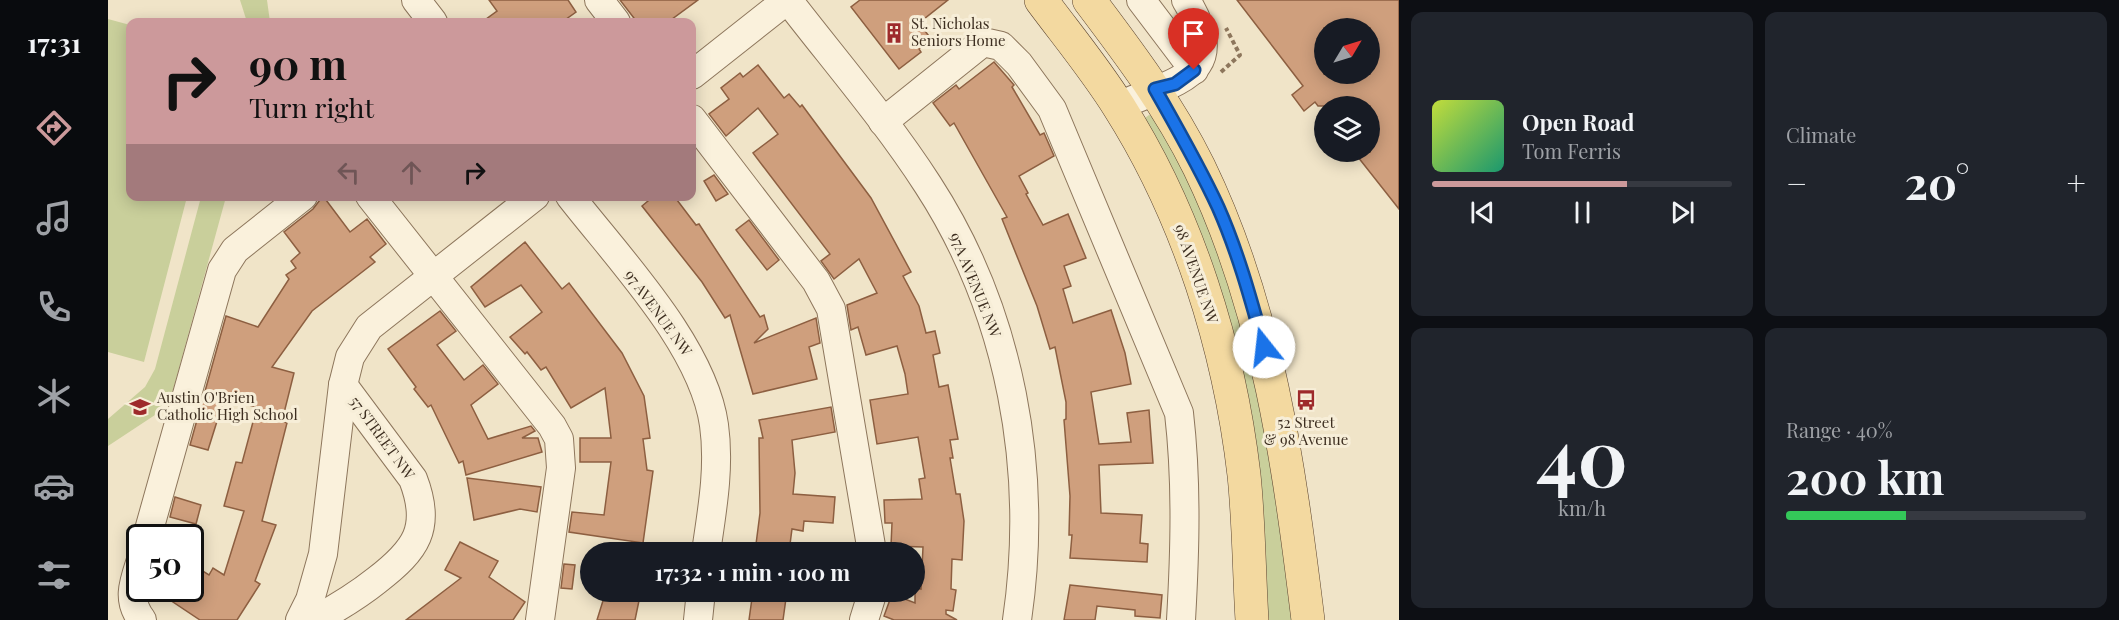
<!DOCTYPE html>
<html lang="en">
<head>
<meta charset="utf-8">
<style>
	body { margin:0; font-family:"Playfair Display",serif; background:#20242c; color:#f1f3f6; height:100vh; display:flex; flex-direction:column; font-size:22px; white-space:nowrap }
	* { box-sizing:border-box; margin:0 }
	p { font-size:20px; color:#9ea1a6 }
	.icon { flex:none; width:33px; height:33px; fill:none; stroke:currentColor; stroke-width:2; stroke-linecap:round; stroke-linejoin:round }
	.map { position:relative; flex:1; overflow:hidden }
	.panel { display:flex; flex-direction:column; gap:12px; padding:12px; background:#0d0f14; width:720px }
	.panel>* { flex:none }
	.banner { position:absolute; left:18px; top:18px; width:570px; height:183px; border-radius:12px; box-shadow:0 3px 15px #0003; background:#cc999b; color:#111; overflow:hidden }
	.needle { width:39px; rotate:52deg }
	.controls { position:absolute; left:1206px; top:18px; display:grid; gap:12px }
	.controls a { display:grid; place-items:center; width:66px; height:66px; border-radius:50%; background:#171b24; box-shadow:0 3px 15px #0003; font-size:30px }
	.speed { position:absolute; left:18px; top:524px; display:flex; gap:12px; font-size:30px; font-weight:700; text-align:center }
	.speed>* { display:grid; place-content:center; width:78px; height:78px; border-radius:50%; background:#171b24; box-shadow:0 3px 15px #0003; line-height:1 }
	.speed .limit { border:3px solid #111; border-radius:9px; background:#fff; color:#111 }
	.pin { position:absolute; display:grid; place-items:center; width:51px; height:51px; color:#fff; margin:-62px -26px; border-radius:50% 50% 50% 0; rotate:-45deg; box-shadow:0 0 6px #0007 }
	.pin .icon { rotate:45deg }
	.me { position:absolute; width:66px; margin:-33px; rotate:344deg; stroke-linejoin:round; filter:drop-shadow(0 0 4px #0008) }
	.turn { display:flex; align-items:center; gap:21px; height:126px; padding:0 24px; font-size:27px }
	.turn .icon { width:78px; height:78px; stroke-width:2.5 }
	.turn b { display:block; font-size:42px; line-height:51px }
	.lanes { display:flex; align-items:center; height:57px; padding:0 24px; background:#0003; justify-content:center; gap:30px; direction:ltr }
	.lanes .off { opacity:.35 }
	.big { font-size:45px; font-weight:700; line-height:1.1 }
	.panel .widget { flex:1; display:flex; flex-direction:column; justify-content:center; gap:9px; min-width:0; padding:0 21px; border-radius:12px; background:#20242c }
	.panel .dial { align-items:center; gap:0 }
	.dial b { font-size:78px; line-height:1 }
	.song { display:flex; align-items:center; gap:18px }
	.cover { width:72px; height:72px; border-radius:9px; background:linear-gradient(135deg,hsl(70 70% 55%),hsl(160 70% 35%)) }
	.played { height:6px; border-radius:3px; background:linear-gradient(90deg,#cc999b 65%,#363941 65%) }
	.keys { display:flex; justify-content:space-around; direction:ltr }
	.heat { display:flex; justify-content:space-between; align-items:center; font-size:33px; direction:ltr }
	.charge { height:9px; border-radius:4px; background:linear-gradient(90deg,#34c759 40%,#363941 0) }
	.panel .tiles { flex:1; display:grid; gap:12px; grid-template-columns:repeat(2,1fr) }
	.trip { position:absolute; left:472px; top:542px; width:345px; height:60px; border-radius:30px; background:#171b24; box-shadow:0 3px 15px #0003; font-weight:700; line-height:60px; text-align:center }
	main { display:flex; flex:1; min-height:0 }
	.tab-bar { display:flex; flex-direction:column; width:108px; justify-content:space-around; align-items:center; background:#090b0e; color:#9ea1a6 }
	.tab-bar .icon { width:42px; height:42px }
	.tab-bar .on { color:#cc999b }
	.tab-bar b { font-size:27px; color:#f1f3f6 }
	.map>svg:first-child { display:block }
	.green { fill:#c9cf9b }
	.building { fill:#cf9f7d; stroke:#8d5f41; stroke-width:1.5; fill-rule:evenodd }
	.lines { fill:none; stroke-linecap:round; stroke-linejoin:round }
	.minor-casing { stroke:#8d765c; stroke-width:30 }
	.major-casing { stroke:#5b4430; stroke-width:34 }
	.path { stroke:#8d765c; stroke-width:4; stroke-dasharray:4.5 3; stroke-linecap:butt }
	.minor { stroke:#faf1dc; stroke-width:28 }
	.major { stroke:#f3d9a0; stroke-width:33 }
	.route-casing { stroke:#114b97; stroke-width:15 }
	.route { stroke:#1a73e8; stroke-width:10 }
	.labels { text-anchor:middle; stroke-width:6; stroke-linejoin:round; paint-order:stroke }
	.poi-label { font-size:15px; fill:#3d2e20; stroke:#f7eed8; text-anchor:start }
	.street-label { font-size:15px; fill:#3d2e20; stroke:#f7eed8 }
</style>
</head>
<body>
<main>
<nav class="tab-bar">
<b>17:31</b>
<svg class="icon on" aria-label="directions" viewBox="0 0 24 24"><path d="M12 3l9 9-9 9-9-9zM9 14v-3h6M13 9l2 2-2 2"/></svg>
<svg class="icon" aria-label="music" viewBox="0 0 24 24"><path d="M9 18V5l10-2v13"/><circle cx="6" cy="18" r="3"/><circle cx="16" cy="16" r="3"/></svg>
<svg class="icon" aria-label="phone" viewBox="0 0 24 24"><path d="M5 4h4l2 5-3 2q2 4 5 5l2-3 5 2v4C11 20 4 13 5 4z"/></svg>
<svg class="icon" aria-label="climate" viewBox="0 0 24 24"><path d="M12 3v18M4 7l16 10M4 17L20 7"/></svg>
<svg class="icon" aria-label="car" viewBox="0 0 24 24"><path d="M5 17H2v-5l4-1 3-4h7l3 4 3 1v5h-3M9 17h6M6 11h13"/><circle cx="7" cy="17" r="2"/><circle cx="17" cy="17" r="2"/></svg>
<svg class="icon" aria-label="filters" viewBox="0 0 24 24"><path d="M4 7h16M4 17h16"/><circle cx="9" cy="7" r="2"/><circle cx="15" cy="17" r="2"/></svg>
</nav>
<div class="map">
<svg width="1291" height="620" viewBox="0 0 1291 620">
	<rect width="100%" height="100%" fill="#f0e4c8"/>
	<g class="green">
		<polygon points="132,0 159,0 162,22 139,22"/>
		<polygon points="0,19 22,25 22,196 79,197 36,362 0,352"/>
		<path d="M 1041,115 L 1046,117 C 1071,161 1098,208 1114,257 C 1152,374 1167,498 1186,620 L 1159,620 L 1147,488 L 1037,118 Z"/>
		<polygon points="93,197 118,197 65,390 47,415 0,446 0,419 37,387 47,369"/>
	</g>
	<g class="building">
		<polygon points="381,0 460,0 468,12 454,22 374,22 389,11"/>
		<polygon points="512,0 590,0 560,22 529,22"/>
		<polygon points="752,0 840,0 811,23 823,39 811,49 813,52 791,69 743,7"/>
		<path d="M 1129,0 L 1291,0 L 1291,209 L 1246,152 L 1262,152 L 1262,106 L 1210,106 L 1207,102 L 1196,111 L 1184,95 L 1195,86 ZM 1216,28 L 1262,28 L 1262,74 L 1216,74 Z"/>
		<polygon points="886,62 906,85 904,87 932,135 936,133 946,156 911,176 920,193 918,194 935,225 960,214 978,258 956,266 963,286 955,289 965,323 1003,310 1017,353 1023,384 983,392 991,444 1023,442 1019,413 1041,410 1045,463 991,465 993,513 1034,515 1032,543 1040,544 1039,562 962,558 964,535 961,535 962,496 956,420 958,419 958,402 947,347 942,349 929,306 894,219 899,217 846,123 842,126 825,103 848,85 851,89"/>
		<polygon points="650,65 676,98 681,94 692,107 694,105 763,198 803,272 795,276 811,306 818,333 827,331 832,353 825,355 831,387 840,385 850,439 842,440 845,458 842,458 848,494 852,494 856,521 854,560 844,559 843,589 848,590 845,611 838,610 838,614 849,620 786,620 776,616 784,594 807,603 807,588 813,589 815,547 783,546 784,523 777,523 776,500 814,499 811,479 817,478 810,437 769,444 762,400 800,394 797,374 789,346 758,355 750,327 743,330 739,305 769,293 751,259 726,279 713,261 722,254 645,153 670,134 650,108 618,136 601,114 621,99 613,88 632,73 635,77"/>
		<polygon points="606,175 620,194 608,201 596,181"/>
		<polygon points="215,196 242,232 259,219 278,244 262,257 267,262 204,311 164,367 186,373 174,421 179,423 154,521 168,525 147,581 152,584 129,620 92,620 44,588 82,588 82,563 101,575 105,568 116,575 136,511 116,506 128,462 134,463 149,407 116,399 100,450 82,445 118,316 150,327 181,279 178,275 188,268 183,261 192,253 176,232 205,209"/>
		<polygon points="546,196 566,196 588,225 591,224 652,317 656,315 660,329 646,343 708,318 712,343 701,347 709,379 645,394 622,315 617,318 594,282 534,206"/>
		<polygon points="641,220 671,260 659,270 628,230"/>
		<polygon points="417,242 454,289 461,283 514,353 536,396 542,438 535,439 539,470 545,471 535,543 461,532 464,512 496,515 503,462 472,462 472,438 503,438 497,388 463,408 438,367 433,370 419,352 417,354 402,337 434,312 413,285 377,307 363,287"/>
		<polygon points="332,311 348,331 329,345 356,380 375,365 390,384 363,405 380,439 423,426 427,431 414,438 430,438 434,452 358,475 355,461 351,463 323,405 320,407 306,389 308,387 280,349"/>
		<polygon points="723,407 727,432 684,440 687,473 685,494 727,497 725,523 696,521 695,531 684,529 681,552 647,552 652,513 651,438 655,438 651,420"/>
		<polygon points="359,478 433,487 429,512 412,509 366,520"/>
		<polygon points="67,497 93,505 88,524 62,517"/>
		<polygon points="352,542 390,561 381,577 417,602 405,620 298,620 353,578 337,570"/>
		<polygon points="456,564 467,565 464,589 453,588"/>
		<polygon points="962,585 1054,595 1052,618 1027,616 1027,610 989,606 987,620 956,620"/>
		<polygon points="498,591 533,591 527,620 489,620"/>
		<polygon points="645,591 679,591 675,620 641,620"/>
	</g>
	<g class="lines">
		<g class="minor-casing">
			<g id="minor">
				<polyline points="308,0 325,22"/>
				<polyline points="491,0 508,22"/>
				<path d="M 680,0 C 727,61 778,120 820,185 C 903,313 931,470 909,620"/>
				<polyline points="1033,0 1086,70"/>
				<polyline points="584,75 679,0"/>
				<path d="M 1011,106 C 1067,80 1124,76 1078,0"/>
				<polyline points="584,119 708,281 723,309 764,552"/>
				<path d="M 775,122 L 875,42 L 893,46 L 911,64 L 944,109 L 1071,413 C 1079,482 1077,551 1073,620"/>
				<polyline points="262,196 444,426 451,439 453,468 432,620"/>
				<path d="M 462,196 C 511,259 595,346 606,425 C 612,467 604,511 598,552"/>
				<polyline points="39,537 114,270 127,250 195,196"/>
				<path d="M 32,563 C 25,584 19,601 34,620"/>
				<polyline points="192,620 202,600 215,554 235,385 242,357 261,327 427,196"/>
				<path d="M 207,620 C 229,608 249,596 269,580 C 308,550 324,528 305,479 L 235,385"/>
				<polyline points="590,620 593,591"/>
				<polyline points="756,620 765,591"/>
			</g>
		</g>
		<g class="major-casing">
			<g id="major">
				<path d="M 933,0 C 959,35 988,70 1011,107 C 1080,216 1121,347 1136,475 C 1141,523 1141,572 1144,620"/>
				<path d="M 981,0 C 1021,53 1061,106 1091,167 C 1160,309 1181,465 1200,620"/>
			</g>
		</g>
		<polyline class="path" points="1113,72 1132,55 1118,28"/>
		<use href="#minor" class="minor"/>
		<use href="#major" class="major"/>
	</g>
	<g class="lines">
		<g class="route-casing">
			<path id="route" d="M 1086,70 L 1067,84 L 1047,89 C 1069,128 1091,166 1110,207 C 1130,252 1143,300 1156,347"/>
		</g>
		<use href="#route" class="route"/>
	</g>
	<defs>
		<g id="building-bare" transform="scale(1.62)"><path d="M-4-6H4V6H1V3H-1V6H-4ZM-2.5-4.3h1.7v1.8h-1.7ZM.8-4.3h1.7v1.8H.8ZM-2.5-1h1.7V.8h-1.7ZM.8-1h1.7V.8H.8Z" fill="#9e2a2b" stroke="#f7eed8" stroke-width="2.5" paint-order="stroke"/></g>
		<g id="bus-bare" transform="scale(1.62)"><path d="M-5-6H5V4H4V6H2V4H-2V6H-4V4H-5ZM-3.5-4V0h7V-4ZM-3.5 1.2v1.5H-2V1.2ZM2 1.2v1.5H3.5V1.2Z" fill="#9e2a2b" stroke="#f7eed8" stroke-width="2.5" paint-order="stroke"/></g>
		<g id="school-bare" transform="scale(1.62)"><path d="M0-5L7-2L0 1L-7-2ZM-4 1L0 2.5L4 1V4Q0 6-4 4Z" fill="#9e2a2b" stroke="#f7eed8" stroke-width="2.5" paint-order="stroke"/></g>
	</defs>
	<g fill-rule="evenodd">
		<use href="#building-bare" x="786" y="33"/>
		<use href="#bus-bare" x="1198" y="400"/>
		<use href="#school-bare" x="32" y="407"/>
	</g>
	<g class="labels">
		<g class="poi-label">
			<text x="803" y="29">St. Nicholas<tspan x="803" dy="17">Seniors Home</tspan></text>
			<text x="49" y="403">Austin O'Brien<tspan x="49" dy="17">Catholic High School</tspan></text>
			<text x="1198" y="428" text-anchor="middle">52 Street<tspan x="1198" dy="17">&amp; 98 Avenue</tspan></text>
		</g>
		<g class="street-label">
			<text transform="translate(1088 274) rotate(71)" y="5">98 AVENUE NW</text>
			<text transform="translate(867 285) rotate(68)" y="5">97A AVENUE NW</text>
			<text transform="translate(550 313) rotate(54)" y="5">97 AVENUE NW</text>
			<text transform="translate(274 438) rotate(54)" y="5">57 STREET NW</text>
		</g>
	</g>
</svg>
<div class="controls">
<a><svg class="needle" viewBox="-14 -14 28 28"><path d="M0-13l5 13h-10z" fill="#e53935"/><path d="M0 13l5-13h-10z" fill="#9ea1a6"/></svg></a>
<a><svg class="icon" aria-label="layers" viewBox="0 0 24 24"><path d="M12 4l9 5-9 5-9-5zM3 14l9 5 9-5"/></svg></a>
</div>
<div class="speed"><div class="limit">50</div></div>
<div class="pin" style="left:1086px;top:70px;background:#d93025"><svg class="icon" aria-label="arrive" viewBox="0 0 24 24"><path d="M6 21V4h12l-3 4 3 4H6"/></svg></div>
<svg class="me" style="left:1156px;top:347px" viewBox="-20 -20 40 40"><circle r="19" fill="#fff"/><path d="M0-13L10 11 0 6-10 11z" fill="#1a73e8"/></svg>
<div class="trip">17:32 · 1 min · 100 m</div>
<div class="banner">
<div class="turn"><svg class="icon" aria-label="right" viewBox="0 0 24 24"><path d="M7 20v-9h11M14 6l5 5-5 5"/></svg><div><b>90 m</b>Turn right</div></div>
<div class="lanes"><svg class="icon off" aria-label="left" viewBox="0 0 24 24"><path d="M17 20v-9H6M10 6l-5 5 5 5"/></svg><svg class="icon off" aria-label="ahead" viewBox="0 0 24 24"><path d="M12 20V5M6 11l6-6 6 6"/></svg><svg class="icon" aria-label="right" viewBox="0 0 24 24"><path d="M7 20v-9h11M14 6l5 5-5 5"/></svg></div>
</div>
</div>
<section class="panel">
<div class="tiles">
<div class="widget">
<div class="song"><i class="cover"></i><div><b>Open Road</b><p>Tom Ferris</p></div></div>
<div class="played"></div>
<div class="keys"><svg class="icon" aria-label="previous" viewBox="0 0 24 24"><path d="M18 5L8 12l10 7zM5 5v14"/></svg><svg class="icon" aria-label="pause" viewBox="0 0 24 24"><path d="M8 5v14M16 5v14"/></svg><svg class="icon" aria-label="next" viewBox="0 0 24 24"><path d="M6 5l10 7-10 7zM19 5v14"/></svg></div>
</div>
<div class="widget"><p>Climate</p>
<div class="heat"><a>−</a><b class="big">20°</b><a>+</a></div>
</div>
<div class="widget dial"><b>40</b><p>km/h</p></div>
<div class="widget"><p>Range · 40%</p><b class="big">200 km</b><div class="charge"></div></div>
</div>
</section>
</main>
</body>
</html>
